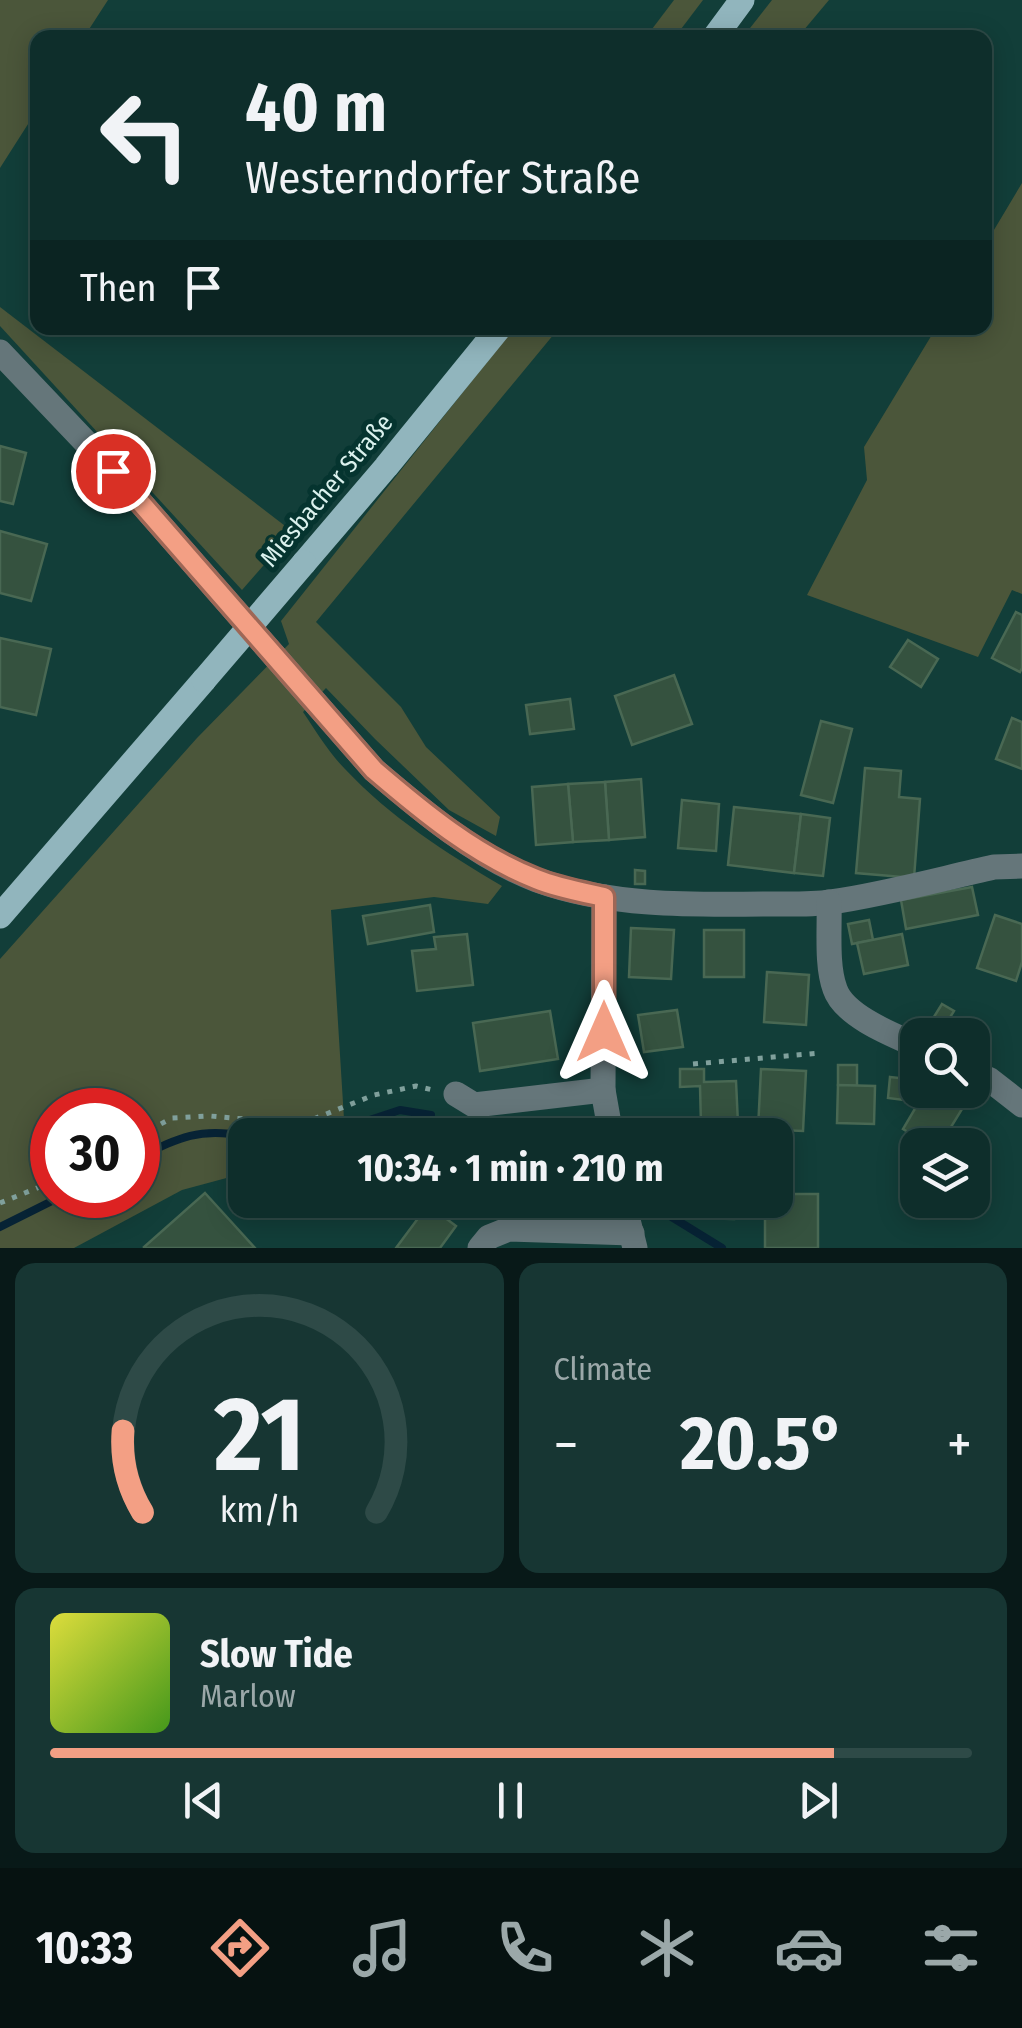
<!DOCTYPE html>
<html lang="en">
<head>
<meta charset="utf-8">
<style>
	body { margin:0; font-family:"Fira Sans Condensed",sans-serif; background:#173633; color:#f1f3f6; height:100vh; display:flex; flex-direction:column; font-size:38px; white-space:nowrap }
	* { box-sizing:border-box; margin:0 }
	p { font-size:32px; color:#9ba8a9 }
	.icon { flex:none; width:55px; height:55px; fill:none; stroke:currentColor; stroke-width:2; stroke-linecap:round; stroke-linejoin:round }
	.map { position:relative; height:1248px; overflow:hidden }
	.details { display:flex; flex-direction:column; gap:15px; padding:15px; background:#081918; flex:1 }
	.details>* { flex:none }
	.top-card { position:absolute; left:30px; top:30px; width:962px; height:305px; border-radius:20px; box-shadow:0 5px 25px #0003,0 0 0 2px #2e4a47; background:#0e2e2b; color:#f1f3f6; overflow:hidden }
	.fabs { position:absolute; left:900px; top:1018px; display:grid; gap:20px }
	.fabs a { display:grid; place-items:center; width:90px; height:90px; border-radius:20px; background:#0e2e2b; box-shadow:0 5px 25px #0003,0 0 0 2px #2e4a47; font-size:50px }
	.speed { position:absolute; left:30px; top:1088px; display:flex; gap:20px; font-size:50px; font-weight:700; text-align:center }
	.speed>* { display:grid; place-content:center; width:130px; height:130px; border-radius:50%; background:#0e2e2b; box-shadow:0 5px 25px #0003,0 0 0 2px #2e4a47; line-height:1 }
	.speed .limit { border:15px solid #d22; background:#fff; color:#111 }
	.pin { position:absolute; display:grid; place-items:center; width:85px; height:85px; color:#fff; margin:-42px; border:5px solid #fff; border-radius:50%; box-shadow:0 2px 10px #0007 }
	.me { position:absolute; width:110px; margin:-55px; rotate:0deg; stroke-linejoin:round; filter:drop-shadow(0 0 8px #0008) }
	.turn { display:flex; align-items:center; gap:35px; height:210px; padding:0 50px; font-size:45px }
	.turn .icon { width:130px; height:130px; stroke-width:2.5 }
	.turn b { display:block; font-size:70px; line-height:85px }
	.then { display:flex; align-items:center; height:95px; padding:0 50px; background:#0003; gap:20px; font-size:38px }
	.big { font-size:75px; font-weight:700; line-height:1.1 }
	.details .widget { flex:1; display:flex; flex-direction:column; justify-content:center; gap:15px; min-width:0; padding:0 35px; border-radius:20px; background:#173633 }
	.details .dial { align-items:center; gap:0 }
	.dial svg { height:260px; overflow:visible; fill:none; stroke:#2e4a47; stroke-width:7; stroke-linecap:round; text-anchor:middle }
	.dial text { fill:#f1f3f6; stroke:none }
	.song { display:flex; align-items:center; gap:30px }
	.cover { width:120px; height:120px; border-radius:15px; background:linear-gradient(135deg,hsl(60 70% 55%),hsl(100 70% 35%)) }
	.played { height:10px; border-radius:5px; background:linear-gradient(90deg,#f39f84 85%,#2e4a47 85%) }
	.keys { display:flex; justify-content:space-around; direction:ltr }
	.heat { display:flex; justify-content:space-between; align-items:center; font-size:55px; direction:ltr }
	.details .tiles { flex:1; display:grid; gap:15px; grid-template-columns:1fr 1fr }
	.widget:last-child { grid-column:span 2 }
	.trip { position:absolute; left:228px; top:1118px; width:565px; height:100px; border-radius:20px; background:#0e2e2b; box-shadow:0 5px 25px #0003,0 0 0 2px #2e4a47; font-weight:700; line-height:100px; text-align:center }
	.dock { display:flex; height:160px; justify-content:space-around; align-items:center; background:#061211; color:#9ba8a9 }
	.dock .icon { width:70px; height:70px }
	.dock .selected { color:#f39f84 }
	.dock b { font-size:45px; color:#f1f3f6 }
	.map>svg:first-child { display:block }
	.green { fill:#4b563a; fill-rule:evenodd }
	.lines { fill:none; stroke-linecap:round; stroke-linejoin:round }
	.stream { stroke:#072335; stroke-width:8 }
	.building { fill:#35523f; stroke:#496853; stroke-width:2.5 }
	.path { stroke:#80a09c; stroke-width:5; stroke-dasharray:5 8; stroke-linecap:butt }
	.minor { stroke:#65767a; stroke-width:25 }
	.major { stroke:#91b5bd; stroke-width:25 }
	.major-bridge { stroke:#91b5bd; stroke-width:25 }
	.route-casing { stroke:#9e6756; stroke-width:25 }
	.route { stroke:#f39f84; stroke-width:18 }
	.labels { text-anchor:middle; stroke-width:10; stroke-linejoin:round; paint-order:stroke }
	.street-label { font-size:25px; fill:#dbf2ee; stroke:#05342f }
</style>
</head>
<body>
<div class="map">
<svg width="1022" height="1248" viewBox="0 0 1022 1248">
	<rect width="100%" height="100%" fill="#123e39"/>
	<g class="green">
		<polygon points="0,0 108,0 84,37 38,38 37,110 0,168"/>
		<polygon points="674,0 703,0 675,37 646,37"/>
		<polygon points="772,0 829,0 798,37 743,37"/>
		<polygon points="1022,183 1022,594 1012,590 978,657 807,595 867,480 864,447 936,328 985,328 985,245"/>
		<polygon points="0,307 293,532 242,590 0,326"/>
		<path d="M 514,328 L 559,328 L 316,622 L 401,707 L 426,747 L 500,817 L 496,836 L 449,810 L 375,739 L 326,688 L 303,712 C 316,731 329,753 345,769 C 390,817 446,853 502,886 L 488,904 L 434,897 L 331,910 L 345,1135 L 245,1135 L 245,1173 L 182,1190 L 74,1248 L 0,1248 L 0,959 L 197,738 L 289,644 L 281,621 ZM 52,1110 L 138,1110 L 138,1195 L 52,1195 Z"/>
	</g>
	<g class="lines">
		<g class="stream">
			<polyline points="324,1135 400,1110 431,1115"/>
			<path d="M 138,1158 C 178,1138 198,1127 245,1136"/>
			<polyline points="644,1200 722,1248"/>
			<polyline points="0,1227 64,1195"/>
		</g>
	</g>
	<g class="building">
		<polygon points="0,446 26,453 13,504 0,501"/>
		<polygon points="0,531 47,544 31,601 0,593"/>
		<polygon points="1016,612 1022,615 1022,668 1020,672 992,658"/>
		<polygon points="0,638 51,649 36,715 0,707"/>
		<polygon points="908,640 938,659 921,687 890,667"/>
		<polygon points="674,675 692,724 632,745 615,696"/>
		<polygon points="570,699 574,729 530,734 526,705"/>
		<polygon points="1012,718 1022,722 1022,769 996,759"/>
		<polygon points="821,721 852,729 833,803 801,795"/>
		<polygon points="865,768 901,771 899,797 920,799 914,878 856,873"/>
		<polygon points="641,779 645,837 609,840 605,782"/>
		<polygon points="605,782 609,840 573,842 568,784"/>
		<polygon points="568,784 573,842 536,845 532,787"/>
		<polygon points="682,800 719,804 716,851 678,848"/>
		<polygon points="734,807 801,814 794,873 728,865"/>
		<polygon points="801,814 830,818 823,876 794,873"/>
		<polygon points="635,870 645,871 645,884 635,884"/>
		<polygon points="972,887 978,915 906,929 901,900"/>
		<polygon points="430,905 434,932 368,944 363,916"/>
		<polygon points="995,915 1022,924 1022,962 1016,981 977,968"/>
		<polygon points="869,920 873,940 852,944 848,924"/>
		<polygon points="631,928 674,930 671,979 629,977"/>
		<rect x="704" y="930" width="40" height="47"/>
		<polygon points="467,934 473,985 417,991 412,951 436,949 434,937"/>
		<polygon points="902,934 908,965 864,974 857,943"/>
		<polygon points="767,972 809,975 806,1025 764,1022"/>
		<polygon points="942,1004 954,1011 944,1027 932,1020"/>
		<polygon points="677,1010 683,1047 644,1052 638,1015"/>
		<polygon points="550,1011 558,1059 480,1071 473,1023"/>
		<polygon points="838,1065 857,1065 857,1086 838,1085"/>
		<polygon points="680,1069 704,1069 704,1082 736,1081 738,1124 701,1125 700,1086 680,1087"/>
		<polygon points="761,1069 806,1071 803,1131 758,1129"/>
		<polygon points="890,1077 918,1080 918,1090 926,1090 919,1102 888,1098"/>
		<polygon points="838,1085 875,1086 874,1124 837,1123"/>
		<polygon points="926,1090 960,1090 970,1096 940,1145 930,1145 903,1129"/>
		<polygon points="775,1179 788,1179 788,1194 818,1194 818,1248 765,1248 765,1204 752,1204 752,1200 775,1200"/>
		<polygon points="205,1193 255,1248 145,1248 144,1247"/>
		<polygon points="470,1200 505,1200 493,1216"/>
		<polygon points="691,1200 734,1200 734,1219 691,1218"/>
		<polygon points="428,1205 456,1226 440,1248 396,1248"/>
	</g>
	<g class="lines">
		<g class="path">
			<polyline points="693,1064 820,1053"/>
			<polyline points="138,1136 172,1118 210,1116 301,1124 374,1095 416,1086 433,1090"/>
			<polyline points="0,1203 52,1182"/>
		</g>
		<g class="minor">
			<path d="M 0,352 L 113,471 L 374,770 C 422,811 478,858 537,880 C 609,906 688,905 763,904 C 785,904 809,905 831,902 C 886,894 940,879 994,867 L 1022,866"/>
			<polyline points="604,897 603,1090 611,1135"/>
			<path d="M 829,902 C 830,928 826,965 835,989 C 844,1016 893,1035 918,1046"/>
			<polyline points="972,1072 990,1080 1022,1105"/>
			<polyline points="456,1094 474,1105 603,1090"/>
			<polyline points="623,1200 635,1248"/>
			<polyline points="480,1248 489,1237 509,1229 632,1233"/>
		</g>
		<g class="major">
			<polyline points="714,38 742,0"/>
			<polyline points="304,563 386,467 499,328"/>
			<polyline points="0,916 204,680"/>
		</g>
		<polyline class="major-bridge" points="204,680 304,563"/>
	</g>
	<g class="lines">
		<g class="route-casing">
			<path id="route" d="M 113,471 L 374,770 C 423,812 475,855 536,879 C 558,888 581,892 604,897 L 604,1032"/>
		</g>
		<use href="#route" class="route"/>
	</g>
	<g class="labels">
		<g class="street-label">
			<text transform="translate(326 490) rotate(-50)" y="9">Miesbacher Straße</text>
		</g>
	</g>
</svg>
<div class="fabs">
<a><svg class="icon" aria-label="search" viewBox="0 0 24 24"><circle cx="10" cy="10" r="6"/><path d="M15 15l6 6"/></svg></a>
<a><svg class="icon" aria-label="layers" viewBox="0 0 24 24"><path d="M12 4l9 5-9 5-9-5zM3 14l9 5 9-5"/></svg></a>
</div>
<div class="speed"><div class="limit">30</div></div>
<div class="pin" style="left:113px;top:471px;background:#d93025"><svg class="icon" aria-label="arrive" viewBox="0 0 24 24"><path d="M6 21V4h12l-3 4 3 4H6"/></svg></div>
<svg class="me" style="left:604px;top:1032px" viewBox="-20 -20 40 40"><path d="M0-17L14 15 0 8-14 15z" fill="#f39f84" stroke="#fff" stroke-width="4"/></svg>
<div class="trip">10:34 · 1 min · 210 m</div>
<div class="top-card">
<div class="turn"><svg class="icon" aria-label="left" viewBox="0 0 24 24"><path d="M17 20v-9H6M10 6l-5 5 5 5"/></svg><div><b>40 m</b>Westerndorfer Straße</div></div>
<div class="then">Then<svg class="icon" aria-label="arrive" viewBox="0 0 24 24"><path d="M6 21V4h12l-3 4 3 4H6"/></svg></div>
</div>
</div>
<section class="details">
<div class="tiles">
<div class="widget dial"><svg viewBox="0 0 100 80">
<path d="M14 69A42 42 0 1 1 86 69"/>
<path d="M14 69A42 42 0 0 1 8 44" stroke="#f39f84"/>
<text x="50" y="56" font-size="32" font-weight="700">21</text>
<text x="50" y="72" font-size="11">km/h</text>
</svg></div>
<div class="widget"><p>Climate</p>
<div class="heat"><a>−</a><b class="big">20.5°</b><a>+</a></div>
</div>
<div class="widget">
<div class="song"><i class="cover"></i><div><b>Slow Tide</b><p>Marlow</p></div></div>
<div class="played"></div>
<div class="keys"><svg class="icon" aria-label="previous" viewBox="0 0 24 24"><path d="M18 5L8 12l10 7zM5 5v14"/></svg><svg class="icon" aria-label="pause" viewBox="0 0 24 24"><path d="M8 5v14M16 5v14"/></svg><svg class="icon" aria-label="next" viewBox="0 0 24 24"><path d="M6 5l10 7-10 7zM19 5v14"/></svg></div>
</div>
</div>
</section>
<nav class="dock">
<b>10:33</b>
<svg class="icon selected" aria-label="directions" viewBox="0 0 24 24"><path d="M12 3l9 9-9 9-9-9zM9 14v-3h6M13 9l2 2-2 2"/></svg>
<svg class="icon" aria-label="music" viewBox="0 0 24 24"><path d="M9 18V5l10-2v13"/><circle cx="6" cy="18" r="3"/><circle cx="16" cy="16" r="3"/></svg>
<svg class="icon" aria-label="phone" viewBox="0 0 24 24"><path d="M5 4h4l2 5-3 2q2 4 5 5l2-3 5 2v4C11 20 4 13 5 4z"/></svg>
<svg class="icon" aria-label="climate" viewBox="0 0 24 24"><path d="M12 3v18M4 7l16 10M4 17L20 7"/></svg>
<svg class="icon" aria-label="car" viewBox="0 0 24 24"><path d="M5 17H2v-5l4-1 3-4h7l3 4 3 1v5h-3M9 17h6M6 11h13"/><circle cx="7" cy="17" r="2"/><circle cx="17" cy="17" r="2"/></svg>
<svg class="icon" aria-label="filters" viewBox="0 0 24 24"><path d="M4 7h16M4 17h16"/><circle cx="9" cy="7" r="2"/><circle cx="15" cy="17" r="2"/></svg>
</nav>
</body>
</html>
